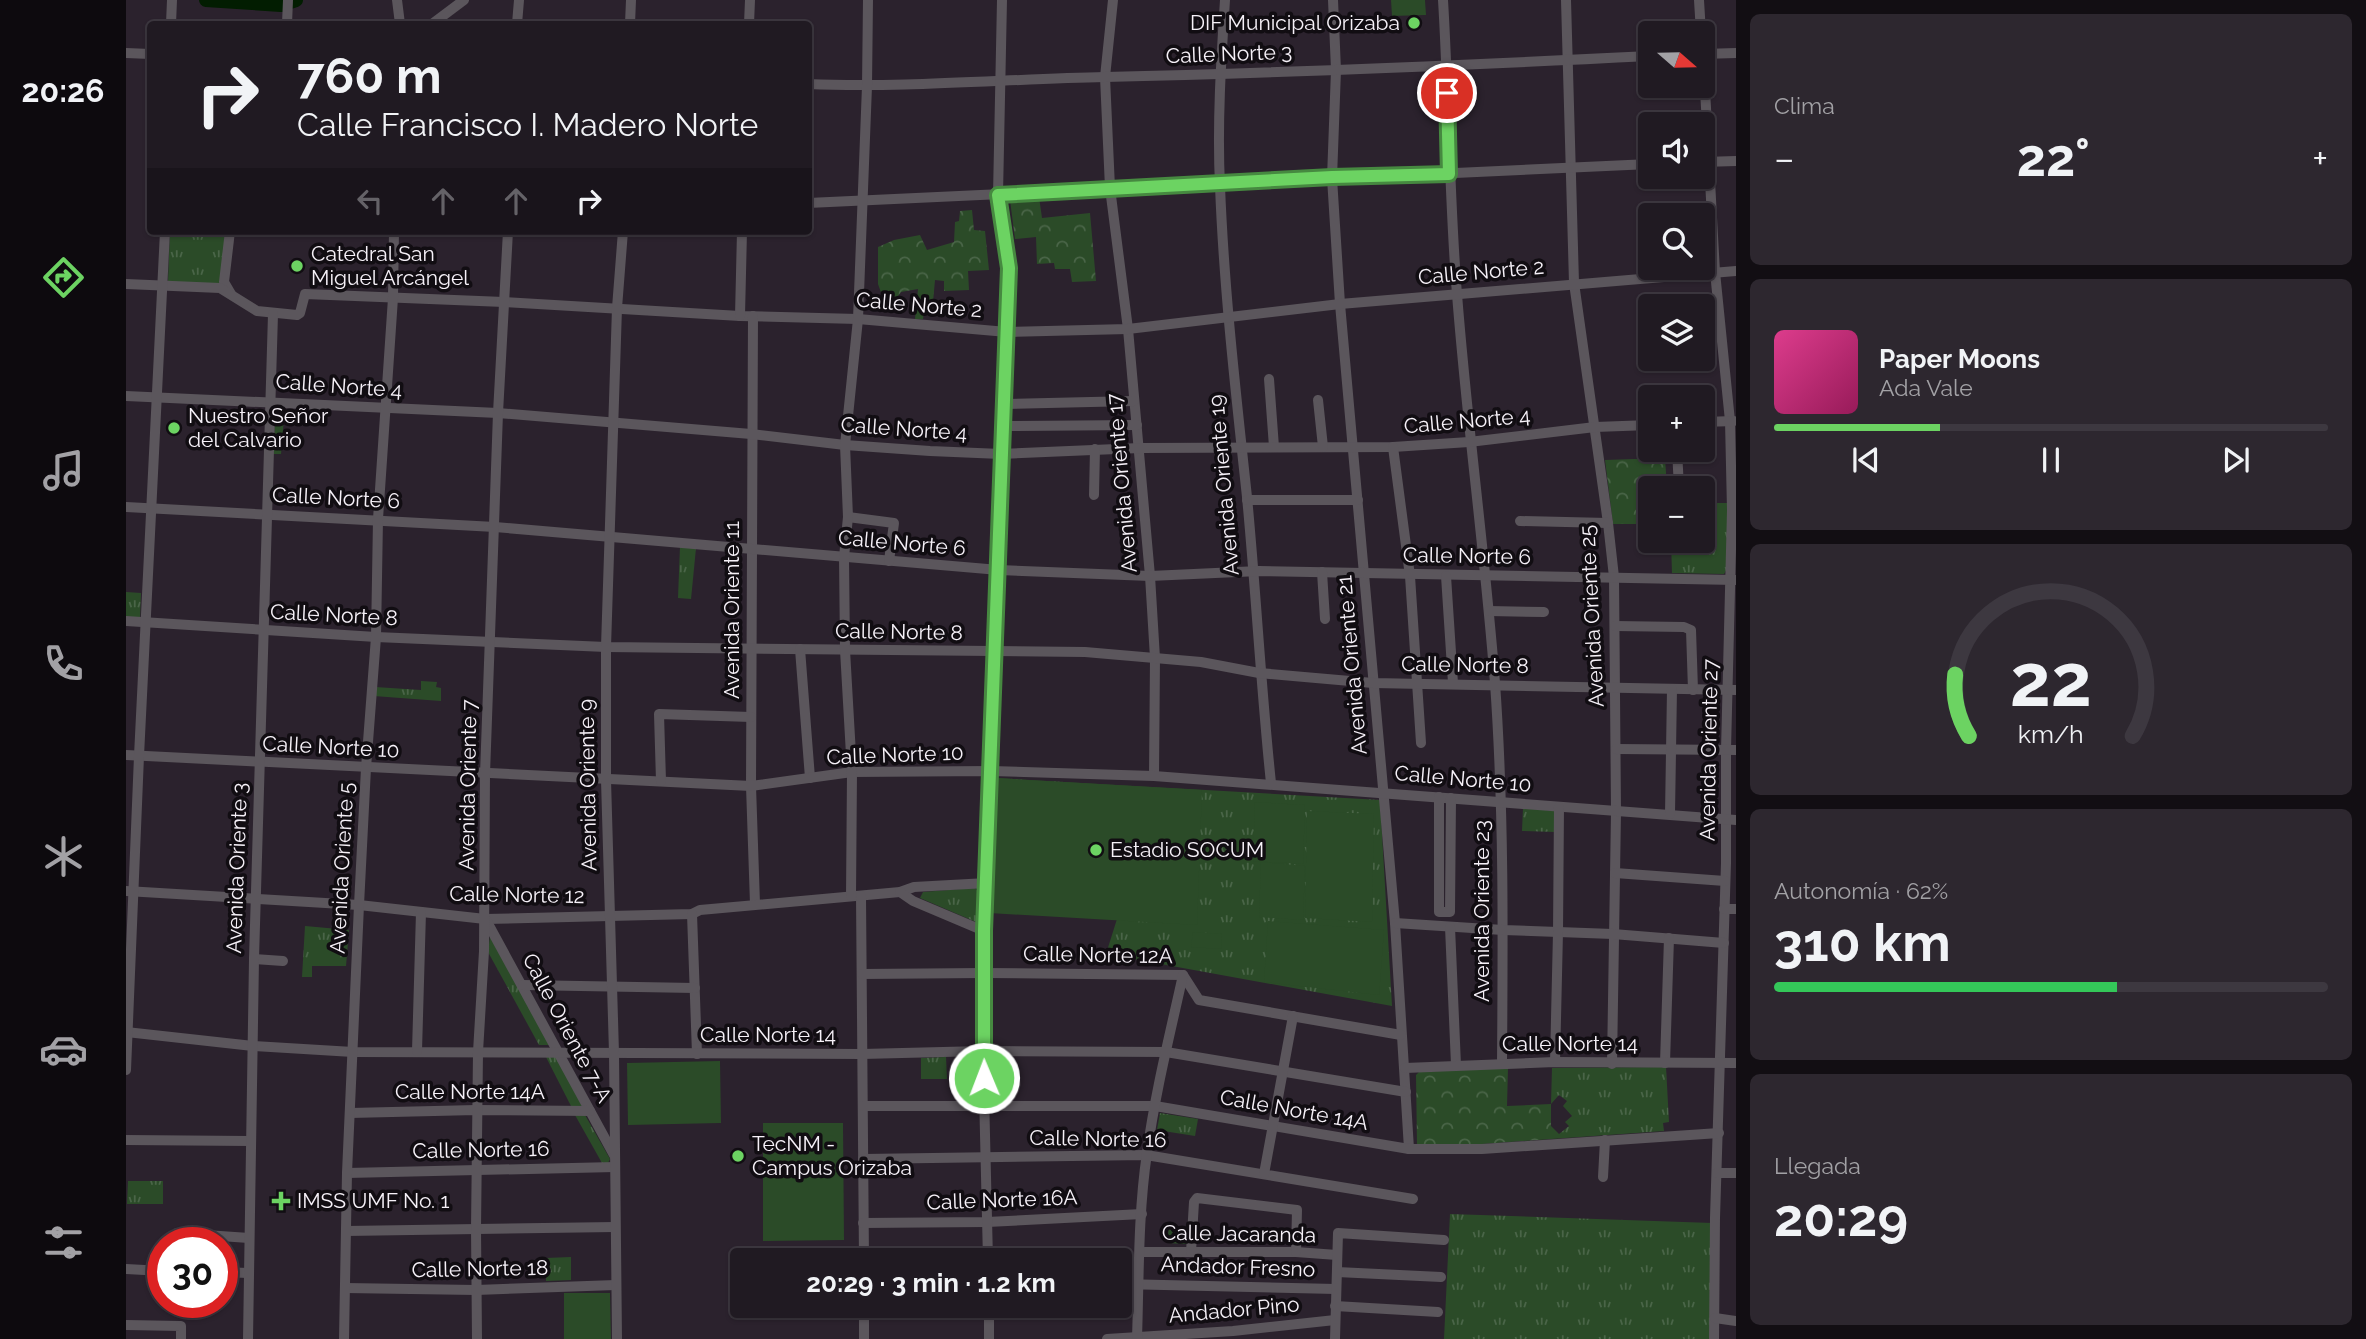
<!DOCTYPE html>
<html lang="es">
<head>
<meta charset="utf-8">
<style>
	body { margin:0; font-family:Raleway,sans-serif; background:#2d272f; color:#f1f3f6; height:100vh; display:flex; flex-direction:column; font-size:26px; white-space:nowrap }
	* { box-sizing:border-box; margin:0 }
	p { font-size:23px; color:#a2a1a5 }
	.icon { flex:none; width:38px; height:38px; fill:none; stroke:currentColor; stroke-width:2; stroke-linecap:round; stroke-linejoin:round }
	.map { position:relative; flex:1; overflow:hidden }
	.side { display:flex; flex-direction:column; gap:14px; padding:14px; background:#120e13; width:630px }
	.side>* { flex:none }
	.top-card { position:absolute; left:21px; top:21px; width:665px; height:214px; border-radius:7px; box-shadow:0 2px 5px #0004,0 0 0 2px #3d3840; background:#201a22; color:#f1f3f6; overflow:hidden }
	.needle { width:46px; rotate:110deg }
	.buttons { position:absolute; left:1512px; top:21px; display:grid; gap:14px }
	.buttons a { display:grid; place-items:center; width:77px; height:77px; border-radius:7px; background:#201a22; box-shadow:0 2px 5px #0004,0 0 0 2px #3d3840; font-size:35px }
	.speed { position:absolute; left:21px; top:1227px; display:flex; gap:14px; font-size:35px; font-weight:700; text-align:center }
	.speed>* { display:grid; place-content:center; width:91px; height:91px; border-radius:50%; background:#201a22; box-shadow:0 2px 5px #0004,0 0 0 2px #3d3840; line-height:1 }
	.speed .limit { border:10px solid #d22; background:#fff; color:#111 }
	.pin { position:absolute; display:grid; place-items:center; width:60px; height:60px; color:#fff; margin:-30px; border:4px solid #fff; border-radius:50%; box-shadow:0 2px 7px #0007 }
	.me { position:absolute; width:77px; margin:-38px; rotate:359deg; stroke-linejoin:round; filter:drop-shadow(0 0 5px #0008) }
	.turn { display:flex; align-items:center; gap:24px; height:147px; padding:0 35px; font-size:32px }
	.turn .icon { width:91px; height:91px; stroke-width:2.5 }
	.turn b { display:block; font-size:49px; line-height:60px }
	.lanes { display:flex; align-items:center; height:66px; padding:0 35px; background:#0003; justify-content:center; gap:35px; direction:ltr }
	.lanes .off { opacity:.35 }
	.big { font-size:52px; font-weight:700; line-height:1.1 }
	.side .tile { flex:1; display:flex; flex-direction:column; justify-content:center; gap:10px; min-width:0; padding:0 24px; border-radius:10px; background:#2d272f }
	.side .dial { align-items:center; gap:0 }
	.dial svg { height:182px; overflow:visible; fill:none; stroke:#3d3840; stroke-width:7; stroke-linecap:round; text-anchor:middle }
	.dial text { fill:#f1f3f6; stroke:none }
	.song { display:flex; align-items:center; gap:21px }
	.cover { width:84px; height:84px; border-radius:10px; background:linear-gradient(135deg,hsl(330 70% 55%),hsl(330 70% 35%)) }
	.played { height:7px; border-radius:4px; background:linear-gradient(90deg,#6cd362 30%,#3d3840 30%) }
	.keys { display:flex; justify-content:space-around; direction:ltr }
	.heat { display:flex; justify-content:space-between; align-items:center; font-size:38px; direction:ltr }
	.charge { height:10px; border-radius:5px; background:linear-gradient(90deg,#34c759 62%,#3d3840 0) }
	.trip { position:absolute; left:604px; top:1248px; width:402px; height:70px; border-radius:7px; background:#201a22; box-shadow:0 2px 5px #0004,0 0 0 2px #3d3840; font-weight:700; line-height:70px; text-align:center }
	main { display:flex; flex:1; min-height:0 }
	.menu { display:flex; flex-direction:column; width:126px; justify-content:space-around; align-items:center; background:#0d0a0e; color:#a2a1a5 }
	.menu .icon { width:49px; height:49px }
	.menu .selected { color:#6cd362 }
	.menu b { font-size:32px; color:#f1f3f6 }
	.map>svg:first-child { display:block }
	.grass { fill:url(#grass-tufts) }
	.forest { fill:url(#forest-crowns) }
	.pitch { fill:#2b4b28 }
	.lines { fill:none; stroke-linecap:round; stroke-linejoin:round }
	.river { stroke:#021d01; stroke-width:14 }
	.minor { stroke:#5b565c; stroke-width:10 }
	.route-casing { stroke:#468940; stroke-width:18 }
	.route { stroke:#6cd362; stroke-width:12 }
	.poi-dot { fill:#6cd362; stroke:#110d12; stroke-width:2.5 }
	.labels { text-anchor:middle; stroke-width:7; stroke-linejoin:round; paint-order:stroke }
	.poi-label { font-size:21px; fill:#f6f1f8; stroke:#110d12; text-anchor:start }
	.street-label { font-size:21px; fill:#f6f1f8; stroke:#110d12 }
</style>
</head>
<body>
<main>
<nav class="menu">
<b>20:26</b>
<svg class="icon selected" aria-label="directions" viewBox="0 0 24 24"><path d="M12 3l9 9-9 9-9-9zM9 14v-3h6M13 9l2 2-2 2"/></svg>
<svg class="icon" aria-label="music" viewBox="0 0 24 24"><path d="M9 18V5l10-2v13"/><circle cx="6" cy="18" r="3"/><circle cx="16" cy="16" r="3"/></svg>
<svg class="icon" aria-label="phone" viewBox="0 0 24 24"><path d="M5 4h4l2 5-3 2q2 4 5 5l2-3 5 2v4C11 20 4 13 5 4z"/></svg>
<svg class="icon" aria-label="climate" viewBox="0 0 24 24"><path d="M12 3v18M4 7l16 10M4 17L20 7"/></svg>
<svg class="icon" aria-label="car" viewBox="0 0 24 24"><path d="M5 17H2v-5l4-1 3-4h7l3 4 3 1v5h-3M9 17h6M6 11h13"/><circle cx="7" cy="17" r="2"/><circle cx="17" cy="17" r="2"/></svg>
<svg class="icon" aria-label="filters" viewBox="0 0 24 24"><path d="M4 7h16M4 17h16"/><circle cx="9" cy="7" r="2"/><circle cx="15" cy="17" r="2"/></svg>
</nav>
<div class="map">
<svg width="1610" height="1339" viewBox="0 0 1610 1339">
	<defs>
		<pattern id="grass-tufts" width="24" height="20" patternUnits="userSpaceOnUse" patternTransform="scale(1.75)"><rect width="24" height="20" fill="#2b4b28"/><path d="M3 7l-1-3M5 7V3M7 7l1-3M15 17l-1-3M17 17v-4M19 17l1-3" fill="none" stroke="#4a6548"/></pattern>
		<pattern id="forest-crowns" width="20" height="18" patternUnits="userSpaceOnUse" patternTransform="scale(1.75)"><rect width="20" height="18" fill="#2b4b28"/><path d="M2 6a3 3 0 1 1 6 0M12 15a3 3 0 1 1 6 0" fill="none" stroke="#4a6548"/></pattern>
	</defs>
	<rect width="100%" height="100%" fill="#2b222d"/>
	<g class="grass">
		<polygon points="44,231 101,231 96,284 42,282"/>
		<polygon points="150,405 159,405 155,454 147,454"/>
		<polygon points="1577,503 1601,503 1601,569 1598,574 1546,573 1545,541 1577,541"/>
		<polygon points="554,547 570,548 565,599 552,598"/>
		<polygon points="0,592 15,593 14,618 0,617"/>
		<polygon points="295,681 311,682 310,687 315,688 315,701 248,696 249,687 295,690"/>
		<polygon points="870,778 1254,800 1266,1006 980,954 991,919"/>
		<polygon points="1397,808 1429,811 1429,832 1396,831"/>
		<polygon points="849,888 854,894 854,917 850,922 794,898 797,892"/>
		<polygon points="179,926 223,930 220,966 186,966 186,977 176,977"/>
		<polygon points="364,937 424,1045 413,1045 362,952"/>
		<polygon points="420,1057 431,1057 456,1106 445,1106"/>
		<polygon points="820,1057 821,1079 795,1079 795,1058"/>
		<polygon points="1540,1067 1543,1122 1537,1123 1538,1131 1425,1139 1425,1126 1433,1134 1443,1126 1439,1122 1446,1116 1437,1106 1441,1101 1433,1095 1425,1104 1426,1068"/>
		<polygon points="1034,1113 1072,1119 1069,1136 1031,1130"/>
		<polygon points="449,1115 459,1115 484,1159 482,1163 476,1163"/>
		<polygon points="2,1181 37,1181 37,1204 1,1204"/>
		<polygon points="1324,1214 1586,1223 1585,1339 1318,1339"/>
		<polygon points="1043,1226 1063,1227 1061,1244 1041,1243"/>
		<polygon points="445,1257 445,1280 420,1281 420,1258"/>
	</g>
	<g class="forest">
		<polygon points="913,197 916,218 964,213 970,281 946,282 944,269 929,269 928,263 911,264 910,237 889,239 884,200"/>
		<polygon points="846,210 848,230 859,231 863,270 842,271 843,290 818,291 818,281 809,280 807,302 799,303 797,319 789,319 792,289 775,292 770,299 757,298 752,284 752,247 768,240 794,235 801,250 828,242 829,222 833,221 834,211"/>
		<polygon points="1539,458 1541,488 1524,488 1524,524 1487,524 1479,460"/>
		<polygon points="1382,1068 1381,1106 1425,1104 1425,1139 1329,1146 1291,1145 1290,1075 1295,1070"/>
	</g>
	<g class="pitch">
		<polygon points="1265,0 1299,0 1300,15 1266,16"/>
		<polygon points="870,778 1076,790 1071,925 863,913"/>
		<polygon points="1129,802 1179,805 1177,864 1127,861"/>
		<polygon points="1181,811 1248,814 1246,922 1179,918"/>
		<polygon points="1135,862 1179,866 1177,920 1133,917"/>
		<polygon points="1142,921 1258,930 1253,995 1138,982"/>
		<polygon points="1067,932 1096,934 1095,949 1065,947"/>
		<polygon points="594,1061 595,1123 502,1125 501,1063"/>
		<polygon points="717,1123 718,1240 637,1241 637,1123"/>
		<polygon points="438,1293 484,1293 485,1339 438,1339"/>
	</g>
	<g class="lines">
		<polyline class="river" points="80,0 155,5 170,0"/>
		<g class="minor">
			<polyline points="271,0 274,24"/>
			<polyline points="987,0 979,77 984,188 1002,329 1024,576 1029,658 1028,776"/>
			<path d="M 1099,0 C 1095,62 1091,124 1094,186 C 1098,290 1110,394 1121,497 C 1130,592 1135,688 1145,783"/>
			<polyline points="1207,0 1210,70 1206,178 1214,304 1269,923 1283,1149"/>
			<path d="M 1317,0 C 1323,98 1323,196 1331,294 C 1341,424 1359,553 1369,683 C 1378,810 1377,937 1376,1063"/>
			<polyline points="1440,0 1448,283 1482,523 1488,577 1490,812 1486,1064"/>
			<polyline points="1573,0 1575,33"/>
			<polyline points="45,24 46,0"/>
			<polyline points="161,24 162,0"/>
			<polyline points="306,24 338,0"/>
			<polyline points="391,24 393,0"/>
			<polyline points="504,24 505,0"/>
			<polyline points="623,24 624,0"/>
			<polyline points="0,53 24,54"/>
			<polyline points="1577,53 1589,272 1604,421 1606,510 1600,750 1600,863 1589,1218 1588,1339"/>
			<polyline points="1577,54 1610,53"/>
			<path d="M 682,84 C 781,88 880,79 979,77 C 1161,73 1343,65 1524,56"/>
			<polyline points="1577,162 1610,161"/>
			<polyline points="682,203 1524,164"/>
			<polyline points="104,231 98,282 105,294"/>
			<polyline points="0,284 94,288 131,311 171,315 174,313 179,294 378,302 614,316 732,319 881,332 1002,329 1214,304 1610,271"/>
			<polyline points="614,316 616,231"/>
			<polyline points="627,316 625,786 629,904"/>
			<polyline points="1143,379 1148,447"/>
			<polyline points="0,396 372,413 625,434 719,445 804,451 875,454 1014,448 1267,447 1343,442 1469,427 1524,425"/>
			<polyline points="1192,400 1197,447"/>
			<polyline points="878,404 1008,401"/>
			<polyline points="1577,422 1608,421"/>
			<polyline points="876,426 1011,425"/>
			<polyline points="1267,447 1284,576 1295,743"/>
			<polyline points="1551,450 1553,488"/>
			<polyline points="968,495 969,449"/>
			<polyline points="1121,500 1232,500"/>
			<polyline points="0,507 369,527 873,570 1024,576 1133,571 1610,580"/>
			<polyline points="722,517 768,523 763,561"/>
			<polyline points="1394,521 1482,523"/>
			<polyline points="1196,572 1199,619"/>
			<polyline points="1320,576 1327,683"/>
			<polyline points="1363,611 1418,612"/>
			<polyline points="0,621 250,637 480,647 959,652 1075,662 1133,673 1247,683 1610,690"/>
			<polyline points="1489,626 1558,627 1565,630 1567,690"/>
			<polyline points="674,649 684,778"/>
			<polyline points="1490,749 1610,750"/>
			<polyline points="0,755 625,786 726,772 865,771 1028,776 1610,820"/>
			<polyline points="535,781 533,714 625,717"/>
			<polyline points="1313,797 1313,912 1324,912 1325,798"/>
			<polyline points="1544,814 1546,689"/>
			<polyline points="1489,873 1599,881"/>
			<polyline points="0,891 233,905 359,919 566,914 574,910 774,892 788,887 861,883"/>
			<polyline points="774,892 787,901 858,931"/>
			<polyline points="725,896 726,772 719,650 718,557 722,517 719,445 732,319 741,86 742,0"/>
			<polyline points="735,896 738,1260"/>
			<polyline points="1598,909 1610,909"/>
			<polyline points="566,914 571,1054"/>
			<polyline points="360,920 488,1155"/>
			<polyline points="1269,923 1377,930 1487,934 1598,943"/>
			<polyline points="1324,927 1330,1065"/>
			<polyline points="128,959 157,961"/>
			<polyline points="736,974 858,973 1057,975 1073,1000 1275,1035"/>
			<polyline points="397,985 569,988"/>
			<polyline points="0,1032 127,1046 227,1052 736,1054 857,1051 1040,1052 1280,1092"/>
			<polyline points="291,1051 295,912"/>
			<polyline points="1429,1062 1432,932 1433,807"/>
			<polyline points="1539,1063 1543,938"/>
			<polyline points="1279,1068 1429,1062 1610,1063"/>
			<polyline points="0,1070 13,756 39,231"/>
			<polyline points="737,1106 1029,1106 1283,1149 1356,1149 1593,1133"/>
			<polyline points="224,1113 350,1110 464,1111"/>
			<polyline points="0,1140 124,1141"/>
			<polyline points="737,1159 1020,1155 1287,1199"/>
			<polyline points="221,1173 489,1167"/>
			<polyline points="1591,1173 1610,1173"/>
			<polyline points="1138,1174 1167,1016"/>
			<polyline points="1477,1177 1479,1140"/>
			<polyline points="737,1223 861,1222 1016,1214"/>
			<polyline points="220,1231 489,1227"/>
			<polyline points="51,1233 123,1238"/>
			<polyline points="1015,1252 1170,1252 1211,1255"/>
			<polyline points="1065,1252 1068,1202 1071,1198 1171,1210 1170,1252"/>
			<polyline points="862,1260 857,1051 858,931 883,268 872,195 876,0"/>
			<polyline points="0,1269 37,1271"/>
			<polyline points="96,1272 122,1273"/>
			<polyline points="1211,1272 1315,1277"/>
			<polyline points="994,1284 1210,1289"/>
			<polyline points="219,1288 350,1290 490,1285"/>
			<polyline points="863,1306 863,1339"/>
			<polyline points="1209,1306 1312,1312"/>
			<polyline points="1589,1318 1610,1321"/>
			<polyline points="0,1325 55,1326 55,1339"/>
			<polyline points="122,1339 128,959 147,314"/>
			<polyline points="218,1339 221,1173 233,905 240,768 250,637 252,519 267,298 268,231"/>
			<polyline points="351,1339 350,1229 352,1052 358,951 359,774 372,413 382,231"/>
			<polyline points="491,1339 488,1053 480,780 480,647 491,308 497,231"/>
			<polyline points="738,1339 738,1306"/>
			<polyline points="981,1339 1107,1331 1209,1320"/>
			<path d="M 1011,1339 C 1013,1277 1012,1214 1021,1153 C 1029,1093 1044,1034 1057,975"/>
			<polyline points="1209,1339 1212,1233 1318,1240"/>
		</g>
	</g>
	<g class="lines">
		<g class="route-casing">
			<polyline id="route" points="858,1078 858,931 883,268 872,195 1206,177 1323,174 1321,93"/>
		</g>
		<use href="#route" class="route"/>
	</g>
	<g class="poi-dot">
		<circle cx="1288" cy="23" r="7"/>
		<circle cx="171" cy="266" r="7"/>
		<circle cx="48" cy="428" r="7"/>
		<circle cx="970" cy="850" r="7"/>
		<circle cx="612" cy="1156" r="7"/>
		<path d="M151.5 1190.5h7v7h7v7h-7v7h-7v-7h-7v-7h7z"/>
	</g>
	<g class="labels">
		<g class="poi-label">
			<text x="1274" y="30" text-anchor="end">DIF Municipal Orizaba</text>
			<text x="185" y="261">Catedral San<tspan x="185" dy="24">Miguel Arcángel</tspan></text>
			<text x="62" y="423">Nuestro Señor<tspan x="62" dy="24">del Calvario</tspan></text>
			<text x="984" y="857">Estadio SOCUM</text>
			<text x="626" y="1151">TecNM -<tspan x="626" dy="24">Campus Orizaba</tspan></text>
			<text x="171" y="1208">IMSS UMF No. 1</text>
		</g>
		<g class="street-label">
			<text transform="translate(1103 54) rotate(-2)" y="7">Calle Norte 3</text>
			<text transform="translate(1355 272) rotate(-5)" y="7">Calle Norte 2</text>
			<text transform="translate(793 305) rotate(5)" y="7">Calle Norte 2</text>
			<text transform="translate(213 386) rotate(4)" y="7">Calle Norte 4</text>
			<text transform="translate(1341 421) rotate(-5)" y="7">Calle Norte 4</text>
			<text transform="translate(778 429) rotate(4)" y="7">Calle Norte 4</text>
			<text transform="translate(996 483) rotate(-95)" y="7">Avenida Oriente 17</text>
			<text transform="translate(1098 485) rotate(-95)" y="7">Avenida Oriente 19</text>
			<text transform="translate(210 498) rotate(3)" y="7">Calle Norte 6</text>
			<text transform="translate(776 543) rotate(5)" y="7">Calle Norte 6</text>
			<text transform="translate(1341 556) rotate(1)" y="7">Calle Norte 6</text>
			<text transform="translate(606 610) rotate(-90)" y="7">Avenida Oriente 11</text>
			<text transform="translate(208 615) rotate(3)" y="7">Calle Norte 8</text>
			<text transform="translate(1466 616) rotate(-93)" y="7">Avenida Oriente 25</text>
			<text transform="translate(773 632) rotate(1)" y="7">Calle Norte 8</text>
			<text transform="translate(1226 665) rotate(-95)" y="7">Avenida Oriente 21</text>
			<text transform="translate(1339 665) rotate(1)" y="7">Calle Norte 8</text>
			<text transform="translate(205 747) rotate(3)" y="7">Calle Norte 10</text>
			<text transform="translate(1583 750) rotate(-89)" y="7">Avenida Oriente 27</text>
			<text transform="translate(769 755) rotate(-2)" y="7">Calle Norte 10</text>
			<text transform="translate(1337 779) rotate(5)" y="7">Calle Norte 10</text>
			<text transform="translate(342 785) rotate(-89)" y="7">Avenida Oriente 7</text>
			<text transform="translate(462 785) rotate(-91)" y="7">Avenida Oriente 9</text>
			<text transform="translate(111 868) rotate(-88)" y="7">Avenida Oriente 3</text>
			<text transform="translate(216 868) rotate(-87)" y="7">Avenida Oriente 5</text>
			<text transform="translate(391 895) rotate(1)" y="7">Calle Norte 12</text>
			<text transform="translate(1356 911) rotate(-90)" y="7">Avenida Oriente 23</text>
			<text transform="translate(972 955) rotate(1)" y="7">Calle Norte 12A</text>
			<text transform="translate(441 1028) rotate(62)" y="7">Calle Oriente 7-A</text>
			<text x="642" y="1042">Calle Norte 14</text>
			<text x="1444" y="1051">Calle Norte 14</text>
			<text x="344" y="1099">Calle Norte 14A</text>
			<text transform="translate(1168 1110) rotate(10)" y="7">Calle Norte 14A</text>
			<text transform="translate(972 1139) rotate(1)" y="7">Calle Norte 16</text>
			<text transform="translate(355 1150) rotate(-1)" y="7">Calle Norte 16</text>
			<text transform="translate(876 1200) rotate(-2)" y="7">Calle Norte 16A</text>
			<text transform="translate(1113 1234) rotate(1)" y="7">Calle Jacaranda</text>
			<text transform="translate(1112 1267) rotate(2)" y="7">Andador Fresno</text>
			<text transform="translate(354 1269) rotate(-1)" y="7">Calle Norte 18</text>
			<text transform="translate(1108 1310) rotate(-5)" y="7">Andador Pino</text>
		</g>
	</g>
</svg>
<div class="buttons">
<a><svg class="needle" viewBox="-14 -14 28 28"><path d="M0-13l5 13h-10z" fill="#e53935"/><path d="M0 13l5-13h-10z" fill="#a2a1a5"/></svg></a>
<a><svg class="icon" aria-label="sound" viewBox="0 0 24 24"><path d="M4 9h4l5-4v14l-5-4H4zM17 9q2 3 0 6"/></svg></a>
<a><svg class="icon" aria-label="search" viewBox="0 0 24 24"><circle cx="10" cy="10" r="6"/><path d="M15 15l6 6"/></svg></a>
<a><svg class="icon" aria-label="layers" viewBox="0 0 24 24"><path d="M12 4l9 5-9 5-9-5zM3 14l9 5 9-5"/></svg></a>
<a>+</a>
<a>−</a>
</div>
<div class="speed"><div class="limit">30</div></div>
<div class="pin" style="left:1321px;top:93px;background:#d93025"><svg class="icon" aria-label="arrive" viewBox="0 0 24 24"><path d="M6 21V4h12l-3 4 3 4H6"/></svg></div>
<svg class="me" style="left:858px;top:1078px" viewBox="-20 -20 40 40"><circle r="17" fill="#6cd362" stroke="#fff" stroke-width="3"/><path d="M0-11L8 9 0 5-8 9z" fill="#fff"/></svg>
<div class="trip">20:29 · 3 min · 1.2 km</div>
<div class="top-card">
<div class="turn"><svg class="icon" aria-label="right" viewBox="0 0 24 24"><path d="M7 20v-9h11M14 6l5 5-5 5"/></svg><div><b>760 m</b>Calle Francisco I. Madero Norte</div></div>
<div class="lanes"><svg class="icon off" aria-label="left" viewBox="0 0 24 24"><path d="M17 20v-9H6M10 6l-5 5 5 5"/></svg><svg class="icon off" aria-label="ahead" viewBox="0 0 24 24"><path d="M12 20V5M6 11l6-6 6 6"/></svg><svg class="icon off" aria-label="ahead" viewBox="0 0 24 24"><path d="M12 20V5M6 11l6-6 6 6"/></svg><svg class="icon" aria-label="right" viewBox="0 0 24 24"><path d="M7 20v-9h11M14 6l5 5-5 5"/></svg></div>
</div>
</div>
<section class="side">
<div class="tile"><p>Clima</p>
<div class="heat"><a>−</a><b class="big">22°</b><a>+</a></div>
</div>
<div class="tile">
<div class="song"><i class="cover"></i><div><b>Paper Moons</b><p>Ada Vale</p></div></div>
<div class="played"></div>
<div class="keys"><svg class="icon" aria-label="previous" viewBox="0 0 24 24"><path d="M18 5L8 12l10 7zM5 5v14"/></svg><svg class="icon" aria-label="pause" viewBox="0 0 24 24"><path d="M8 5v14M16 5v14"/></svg><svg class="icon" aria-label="next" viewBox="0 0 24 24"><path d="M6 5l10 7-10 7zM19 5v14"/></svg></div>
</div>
<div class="tile dial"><svg viewBox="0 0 100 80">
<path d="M14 69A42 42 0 1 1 86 69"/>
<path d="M14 69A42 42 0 0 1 8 42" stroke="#6cd362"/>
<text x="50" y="56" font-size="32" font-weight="700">22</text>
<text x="50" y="72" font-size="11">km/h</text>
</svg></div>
<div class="tile"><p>Autonomía · 62%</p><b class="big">310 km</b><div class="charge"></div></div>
<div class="tile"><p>Llegada</p><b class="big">20:29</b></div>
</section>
</main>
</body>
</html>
